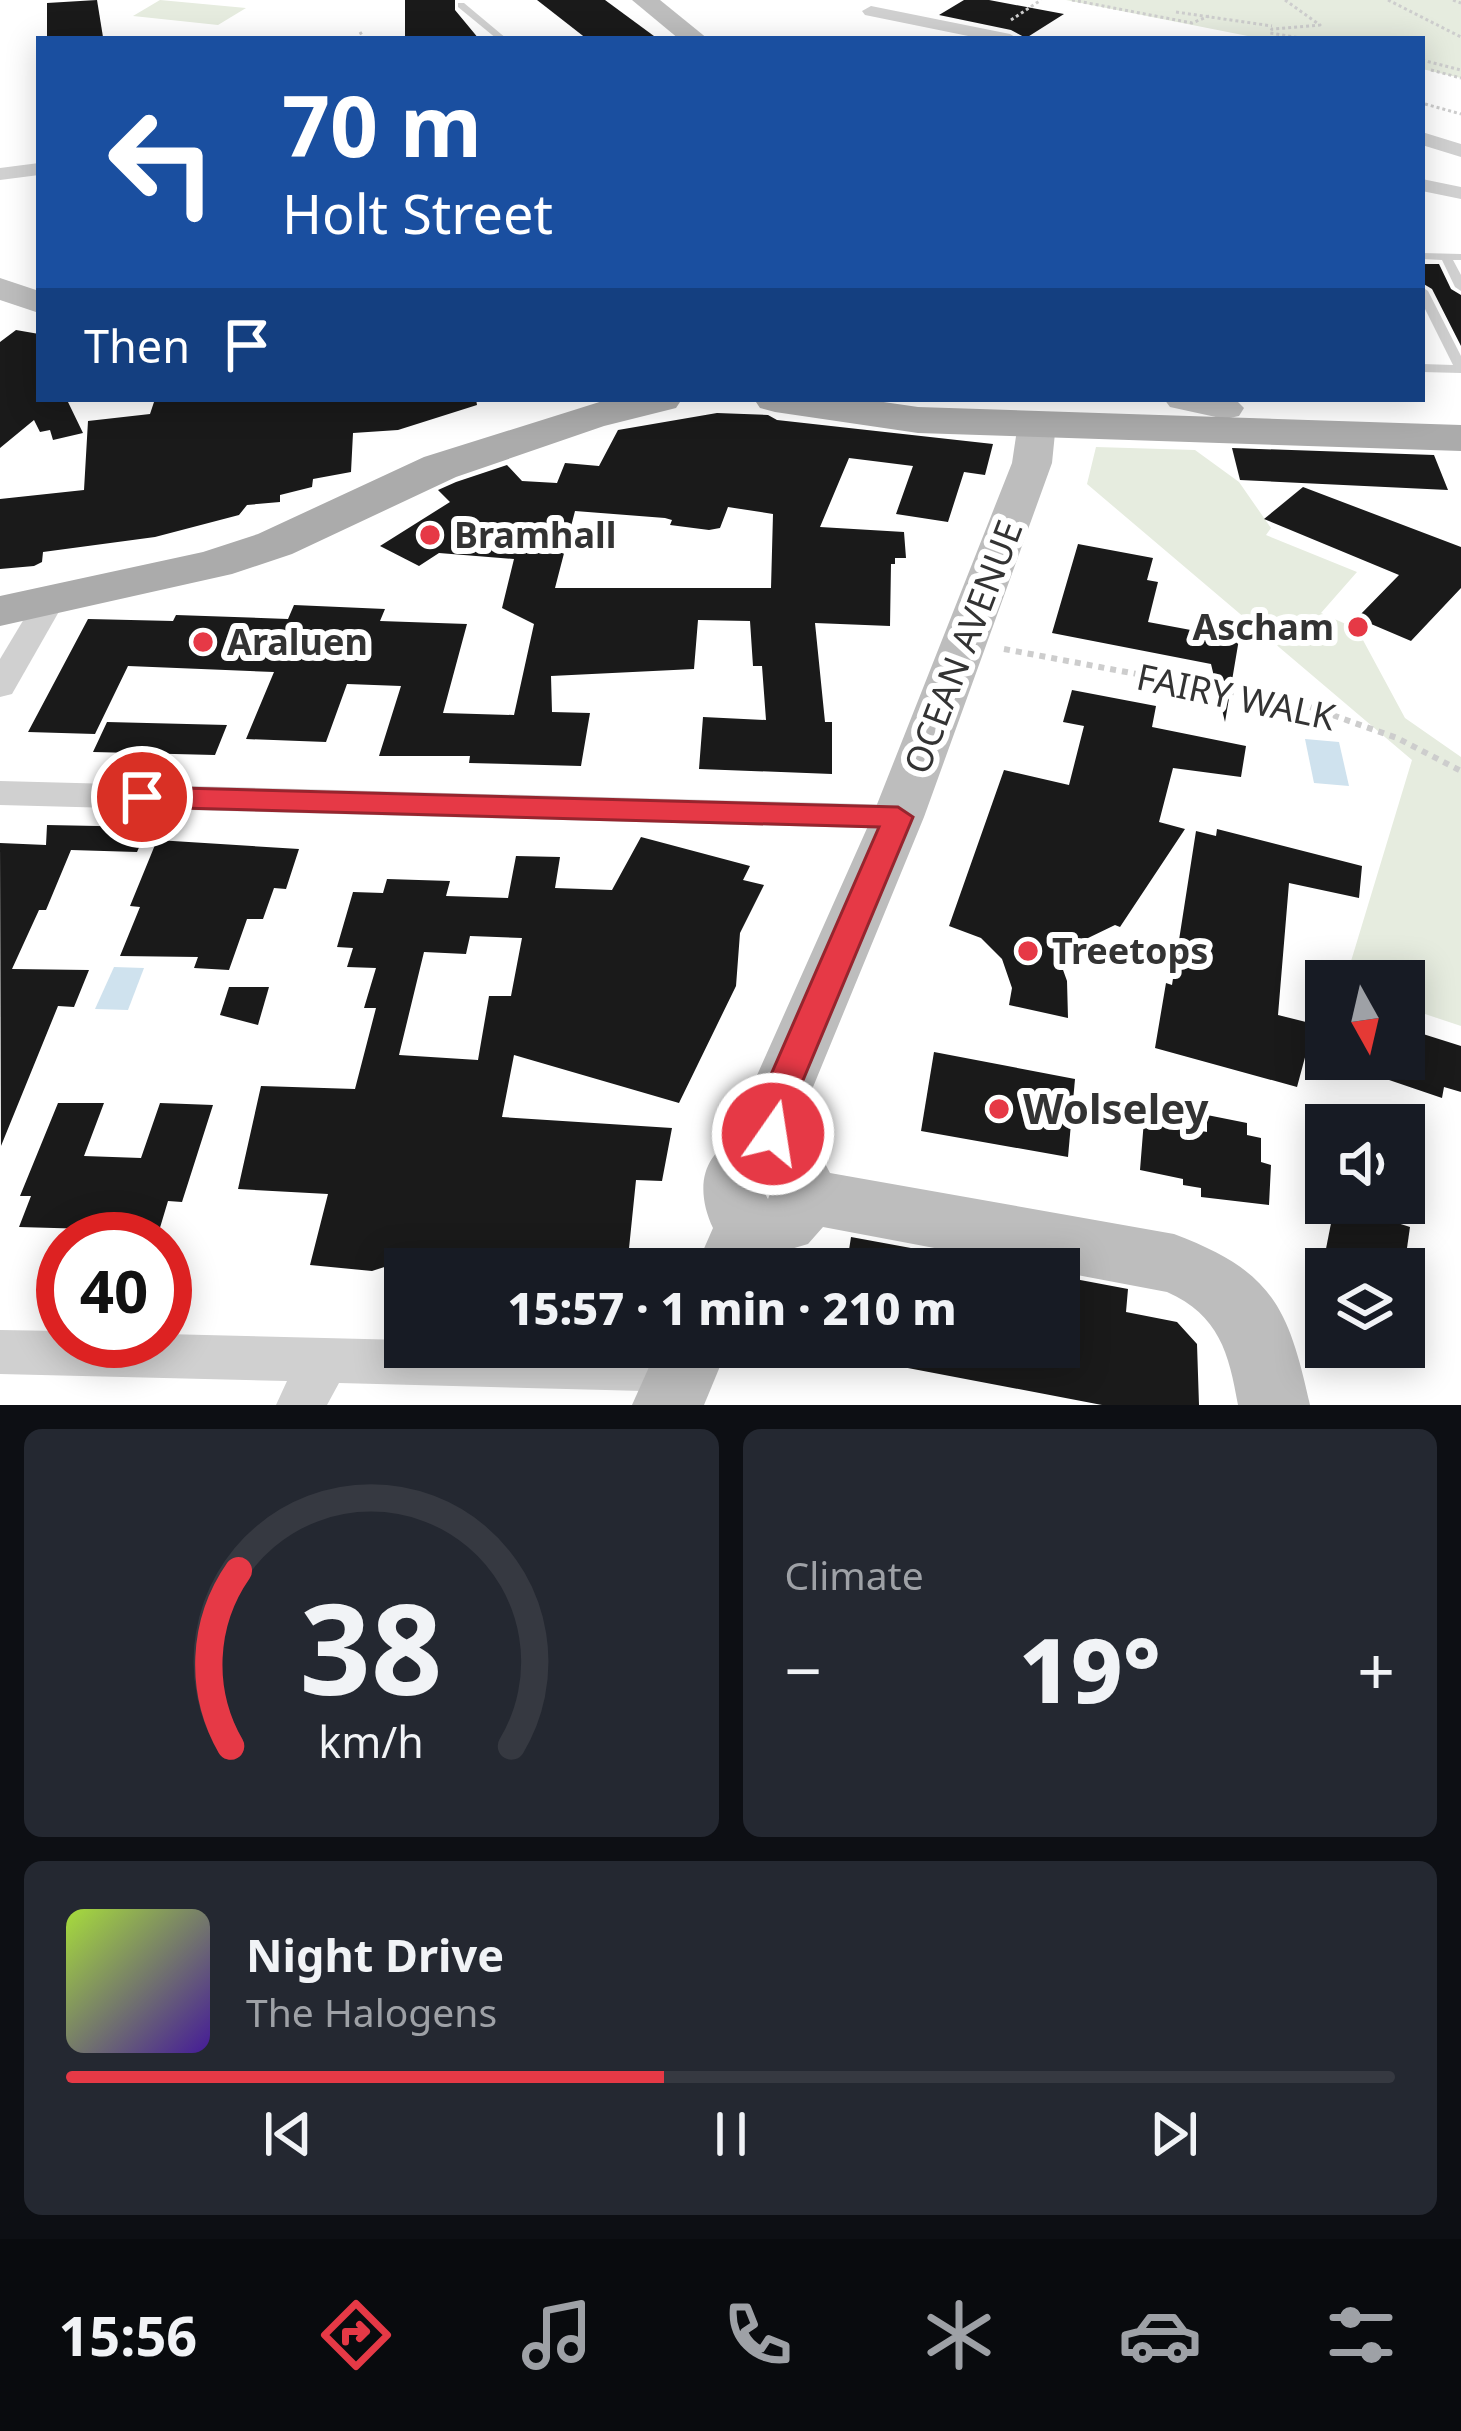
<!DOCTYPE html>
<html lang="en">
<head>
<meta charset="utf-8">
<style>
	body { margin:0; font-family:"Noto Sans",sans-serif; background:#242831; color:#f1f3f6; height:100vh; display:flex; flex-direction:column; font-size:45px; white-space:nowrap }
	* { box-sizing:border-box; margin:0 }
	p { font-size:39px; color:#9ea1a6 }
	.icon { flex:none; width:66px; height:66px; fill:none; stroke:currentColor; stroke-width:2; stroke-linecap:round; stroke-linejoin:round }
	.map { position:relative; height:1405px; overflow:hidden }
	.panel { display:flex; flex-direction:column; gap:24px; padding:24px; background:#0d0f14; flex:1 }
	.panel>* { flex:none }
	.guide { position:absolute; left:36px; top:36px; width:1389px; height:366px; border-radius:0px; box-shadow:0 6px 30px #0003; background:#1a4fa0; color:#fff; overflow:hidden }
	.needle { width:78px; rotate:172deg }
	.controls { position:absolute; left:1305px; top:960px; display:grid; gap:24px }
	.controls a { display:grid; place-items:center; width:120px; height:120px; border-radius:0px; background:#171b24; box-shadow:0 6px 30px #0003; font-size:60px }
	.speed { position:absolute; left:36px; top:1212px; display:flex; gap:24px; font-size:60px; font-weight:700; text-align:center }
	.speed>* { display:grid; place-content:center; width:156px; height:156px; border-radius:50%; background:#171b24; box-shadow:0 6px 30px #0003; line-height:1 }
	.speed .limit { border:18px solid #d22; background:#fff; color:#111 }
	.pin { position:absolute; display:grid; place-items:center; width:102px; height:102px; color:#fff; margin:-51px; border:6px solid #fff; border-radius:50%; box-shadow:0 3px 12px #0007 }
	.me { position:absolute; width:132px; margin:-66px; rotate:13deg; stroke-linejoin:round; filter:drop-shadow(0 0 9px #0008) }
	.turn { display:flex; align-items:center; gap:42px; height:252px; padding:0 48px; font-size:54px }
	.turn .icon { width:156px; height:156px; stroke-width:2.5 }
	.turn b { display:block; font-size:84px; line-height:102px }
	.then { display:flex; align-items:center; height:114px; padding:0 48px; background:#0003; gap:24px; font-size:45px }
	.big { font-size:90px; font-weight:800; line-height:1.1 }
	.panel .tile { flex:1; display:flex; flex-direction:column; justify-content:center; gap:18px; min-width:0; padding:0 42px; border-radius:18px; background:#242831 }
	.panel .dial { align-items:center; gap:0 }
	.dial svg { height:312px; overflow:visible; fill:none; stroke:#363941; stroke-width:7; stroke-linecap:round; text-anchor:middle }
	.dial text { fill:#f1f3f6; stroke:none }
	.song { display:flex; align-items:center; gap:36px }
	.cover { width:144px; height:144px; border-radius:18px; background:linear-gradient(135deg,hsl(80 70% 55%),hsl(260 70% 35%)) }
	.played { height:12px; border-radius:6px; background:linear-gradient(90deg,#e63946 45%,#363941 45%) }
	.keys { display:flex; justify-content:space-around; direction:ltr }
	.heat { display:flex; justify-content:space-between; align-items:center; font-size:66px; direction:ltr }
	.panel .tiles { flex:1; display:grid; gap:24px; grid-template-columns:1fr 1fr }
	.tile:last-child { grid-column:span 2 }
	.trip { position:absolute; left:384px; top:1248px; width:696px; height:120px; border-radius:0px; background:#171b24; box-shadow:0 6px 30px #0003; font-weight:800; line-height:120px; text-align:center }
	.tab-bar { display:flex; height:192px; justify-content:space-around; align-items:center; background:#090b0e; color:#9ea1a6 }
	.tab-bar .icon { width:84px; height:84px }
	.tab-bar .on { color:#e63946 }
	.tab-bar b { font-size:54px; color:#f1f3f6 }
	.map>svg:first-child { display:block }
	.green { fill:#e6ecdf }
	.water { fill:#cfe2ee }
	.building { fill:#1a1a1a; fill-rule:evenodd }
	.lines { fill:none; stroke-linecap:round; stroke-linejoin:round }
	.path-far1 { stroke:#cdcdcd; stroke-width:3; stroke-dasharray:3 3; stroke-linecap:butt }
	.path { stroke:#cdcdcd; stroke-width:6; stroke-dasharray:6 6; stroke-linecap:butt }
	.lane { fill:#d0d0d0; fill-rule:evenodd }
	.street { fill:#d0d0d0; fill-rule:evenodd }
	.secondary { fill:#bdbdbd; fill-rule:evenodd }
	.primary { fill:#ababab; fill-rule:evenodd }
	.route { fill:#e63946; stroke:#96252e; stroke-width:3 }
	.poi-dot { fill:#e63946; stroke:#fff; stroke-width:4.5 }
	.labels { text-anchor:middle; stroke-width:12; stroke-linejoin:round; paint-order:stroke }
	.poi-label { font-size:36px; font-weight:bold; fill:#333; stroke:#fff; text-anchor:start }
	.street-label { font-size:36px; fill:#333; stroke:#fff }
	.near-poi-label { font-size:42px; font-weight:bold; fill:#333; stroke:#fff; text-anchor:start }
</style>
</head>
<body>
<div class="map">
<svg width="1461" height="1405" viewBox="0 0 1461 1405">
	<rect width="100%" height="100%" fill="#fff"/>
	<g class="green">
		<polygon points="160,0 246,8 218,25 133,16"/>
		<polygon points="1066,0 1461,0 1461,78 1422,69 1422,39 1263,39"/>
		<polygon points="1096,447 1195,450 1239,482 1271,528 1266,535 1357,572 1321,613 1357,629 1405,718 1461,757 1461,1026 1404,1007 1404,981 1345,981 1412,760 1087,484"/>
	</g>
	<g class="water">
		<polygon points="1305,739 1339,742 1349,786 1314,783"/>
		<polygon points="114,967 144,968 128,1010 95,1009"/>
	</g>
	<g class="building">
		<polygon points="97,0 103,37 47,39 47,3"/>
		<polygon points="405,0 455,0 455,10 479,39 405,39"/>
		<polygon points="537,0 605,0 658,39 587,39"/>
		<polygon points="964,0 989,0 1064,14 1026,38 1011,30 939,15"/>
		<polygon points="1422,264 1439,264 1451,289 1461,295 1461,346 1432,289 1422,283"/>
		<polygon points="16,330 39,334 39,399 68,402 83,433 53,440 50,430 40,432 34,420 0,448 0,342"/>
		<polygon points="155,399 476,399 477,405 398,430 353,433 351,472 313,479 312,487 280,495 280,502 247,505 239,515 155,537 43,552 42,562 34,566 0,569 0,499 84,490 88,421 150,414"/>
		<path d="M 717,413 L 768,415 L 777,420 L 993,444 L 985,475 L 964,472 L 948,522 L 896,514 L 913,466 L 849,458 L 820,527 L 904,532 L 906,558 L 895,558 L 895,564 L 891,564 L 890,626 L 815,623 L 825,722 L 832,722 L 832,774 L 699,769 L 703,717 L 766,720 L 762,666 L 753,666 L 750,621 L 698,620 L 694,669 L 551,676 L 552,712 L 590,713 L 581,766 L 469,763 L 470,756 L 379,756 L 401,686 L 347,684 L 326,742 L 246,739 L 274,672 L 128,666 L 95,734 L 28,732 L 88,619 L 173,621 L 176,615 L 288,619 L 294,605 L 385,609 L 380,621 L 467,624 L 443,713 L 514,715 L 534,624 L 502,608 L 514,559 L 439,553 L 419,566 L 380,546 L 450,502 L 438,490 L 456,482 L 507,465 L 522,481 L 557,483 L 565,463 L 599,466 L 618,430 ZM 728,507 L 773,514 L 771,588 L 555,588 L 575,511 L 665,518 L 672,520 L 670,525 L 709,530 L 720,528 Z"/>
		<polygon points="1232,448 1434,455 1448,490 1240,480"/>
		<polygon points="1303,487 1461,547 1461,588 1411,641 1357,618 1399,575 1264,519"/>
		<polygon points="1078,544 1153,558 1147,580 1158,582 1148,622 1239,639 1225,722 1211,664 1052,633"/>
		<polygon points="1072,690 1156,706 1152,727 1246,746 1241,777 1173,768 1159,822 1185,829 1120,927 1115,925 1057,953 1067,981 1068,1018 1009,1005 1012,988 1002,959 981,938 949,926 1004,770 1069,785 1084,726 1063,722"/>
		<polygon points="107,722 227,725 215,755 93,752"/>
		<polygon points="47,825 148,827 137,852 71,850 46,910 39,910 12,969 89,970 74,1007 58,1006 1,1146 0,843 46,845"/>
		<polygon points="1217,829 1362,866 1359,898 1289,883 1278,1015 1314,1024 1297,1087 1155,1048 1166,983 1172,985 1196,831 1216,836"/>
		<path d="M 641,837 L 750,866 L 743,880 L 764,885 L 740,933 L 736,986 L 679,1103 L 514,1055 L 502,1117 L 672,1128 L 662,1181 L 636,1180 L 627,1268 L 414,1269 L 403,1261 L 372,1271 L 310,1265 L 328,1194 L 238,1189 L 261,1086 L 355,1089 L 376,1008 L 364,1008 L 376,968 L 347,967 L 353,948 L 337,947 L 353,892 L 383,893 L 387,879 L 450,881 L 446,896 L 508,898 L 516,856 L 560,857 L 555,888 L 612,890 ZM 470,936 L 522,938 L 511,996 L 489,996 L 478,1060 L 399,1055 L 424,952 L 466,954 Z"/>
		<polygon points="157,840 299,849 286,889 274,888 263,919 247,919 229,970 194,968 198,957 120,956 140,907 130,906"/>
		<polygon points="229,987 269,987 258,1025 220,1015"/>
		<polygon points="1404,1028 1461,1046 1461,1092 1444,1087 1442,1098 1342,1064 1343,1059 1404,1059"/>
		<polygon points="934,1052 1075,1079 1068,1157 921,1131"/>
		<polygon points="58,1103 104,1103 84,1156 141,1158 160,1103 213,1105 182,1202 168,1201 159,1231 19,1227 31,1196 20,1196"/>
		<polygon points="1207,1115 1247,1123 1247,1135 1261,1138 1261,1162 1271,1165 1269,1205 1201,1197 1201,1188 1183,1185 1183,1179 1140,1170 1144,1120 1207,1132"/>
		<polygon points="1335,1203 1410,1227 1404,1269 1322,1269"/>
		<polygon points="851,1237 949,1255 948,1269 846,1269"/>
		<polygon points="1059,1276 1128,1289 1126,1312 1177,1322 1197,1344 1199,1405 1102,1405 871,1361 872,1347 1059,1347"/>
	</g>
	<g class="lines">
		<g class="path-far1">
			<polyline points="1072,0 1192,23 1209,16"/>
			<polyline points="1285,0 1320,25 1272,29 1270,33 1307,39"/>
			<polyline points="1388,0 1461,37"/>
			<polyline points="1453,0 1461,3"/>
			<polyline points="1176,12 1272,26"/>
			<polyline points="1011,20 1041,0"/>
			<polyline points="360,32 364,39"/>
			<polyline points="1422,60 1461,70"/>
			<polyline points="1431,70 1461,78"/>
			<polyline points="1425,104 1461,114"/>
		</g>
		<polyline class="path" points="1004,649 1307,706 1397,738 1461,771"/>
		<g class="lane">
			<polygon points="458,3 464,3 507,39 497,39 458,7"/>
			<polygon points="1422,253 1461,254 1461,260 1453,260 1461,275 1461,291 1455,287 1442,260 1422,259"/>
			<polygon points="1422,287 1428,291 1461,356 1461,373 1422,372 1422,364 1453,365 1422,303"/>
		</g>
		<g class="street">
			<polygon points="871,6 1010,34 1019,39 983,39 865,15 862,11"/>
			<polygon points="1422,132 1461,144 1461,157 1422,145"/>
			<polygon points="39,163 39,175 0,180 0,168"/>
			<polygon points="1422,179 1461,187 1461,199 1422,191"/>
			<polygon points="50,592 65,601 12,694 0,697 0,659 39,594"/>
			<polygon points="0,781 898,805 911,808 916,817 911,826 898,829 0,805"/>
			<polygon points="0,1330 63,1331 63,1341 165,1341 165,1334 405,1340 405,1347 684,1347 700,1353 707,1369 700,1385 683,1392 339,1383 327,1405 276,1405 287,1381 0,1374"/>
		</g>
		<g class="secondary">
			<polygon points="632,0 660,0 708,39 679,39"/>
			<polygon points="0,278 39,291 39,313 0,300"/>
			<polygon points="1164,399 1235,399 1244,408 1239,416 1225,419 1170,407"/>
			<path d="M 1037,411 L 1051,415 L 1056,423 L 1052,463 L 924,817 L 804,1109 L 804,1140 L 818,1150 L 830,1173 L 1174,1234 C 1272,1271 1288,1306 1310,1405 L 1238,1405 C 1229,1353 1219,1315 1167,1292 L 823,1227 L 808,1244 L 767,1256 L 761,1269 L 695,1269 L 713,1228 C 696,1192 699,1152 742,1137 L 742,1109 L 872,817 L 1012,463 L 1018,423 L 1023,415 ZM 767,1184 L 772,1188 L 768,1199 L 764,1192 Z"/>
			<polygon points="658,1347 728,1347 704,1405 632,1405"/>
		</g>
		<g class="primary">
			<polygon points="609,399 682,399 676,408 604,426 456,477 292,554 232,574 0,626 0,596 203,552 258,534 424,457"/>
			<polygon points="754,399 863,399 918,407 1461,425 1461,451 918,433 775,412 760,408"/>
		</g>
	</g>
	<polygon class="route" points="142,787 898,807 913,817 791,1109 791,1134 786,1144 773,1149 761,1144 756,1109 879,827 142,807 127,797"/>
	<g class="poi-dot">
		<circle cx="430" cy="535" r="12"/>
		<circle cx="1358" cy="627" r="12"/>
		<circle cx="203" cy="642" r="12"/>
		<circle cx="1028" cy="951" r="12"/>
		<circle cx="999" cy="1109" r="12"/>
	</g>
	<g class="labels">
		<g class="poi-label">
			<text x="454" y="548">Bramhall</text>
			<text x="1334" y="640" text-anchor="end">Ascham</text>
			<text x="227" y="655">Araluen</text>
			<text x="1052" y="964">Treetops</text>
		</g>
		<g class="street-label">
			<text transform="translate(963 647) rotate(-69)" y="13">OCEAN AVENUE</text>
			<text transform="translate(1236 697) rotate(12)" y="13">FAIRY WALK</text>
		</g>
		<g class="near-poi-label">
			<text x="1023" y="1124">Wolseley</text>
		</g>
	</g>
</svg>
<div class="controls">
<a><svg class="needle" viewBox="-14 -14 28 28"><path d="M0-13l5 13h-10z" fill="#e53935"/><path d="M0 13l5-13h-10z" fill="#9ea1a6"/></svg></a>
<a><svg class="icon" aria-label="sound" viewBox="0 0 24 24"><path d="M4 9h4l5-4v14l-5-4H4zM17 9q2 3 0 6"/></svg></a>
<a><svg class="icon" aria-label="layers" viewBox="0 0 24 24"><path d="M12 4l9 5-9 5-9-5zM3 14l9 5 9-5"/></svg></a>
</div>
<div class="speed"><div class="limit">40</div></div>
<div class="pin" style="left:142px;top:797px;background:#d93025"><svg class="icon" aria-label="arrive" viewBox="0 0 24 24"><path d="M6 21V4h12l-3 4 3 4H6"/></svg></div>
<svg class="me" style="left:773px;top:1134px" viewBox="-20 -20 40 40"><circle r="17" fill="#e63946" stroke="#fff" stroke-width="3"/><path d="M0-11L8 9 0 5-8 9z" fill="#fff"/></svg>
<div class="trip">15:57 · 1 min · 210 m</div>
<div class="guide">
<div class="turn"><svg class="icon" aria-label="left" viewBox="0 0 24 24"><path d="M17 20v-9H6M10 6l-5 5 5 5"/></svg><div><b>70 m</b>Holt Street</div></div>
<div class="then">Then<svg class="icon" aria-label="arrive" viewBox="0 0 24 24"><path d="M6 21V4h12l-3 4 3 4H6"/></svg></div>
</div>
</div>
<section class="panel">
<div class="tiles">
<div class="tile dial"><svg viewBox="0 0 100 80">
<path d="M14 69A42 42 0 1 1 86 69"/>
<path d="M14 69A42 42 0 0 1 16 24" stroke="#e63946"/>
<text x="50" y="56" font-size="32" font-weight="700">38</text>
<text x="50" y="72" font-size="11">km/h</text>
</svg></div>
<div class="tile"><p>Climate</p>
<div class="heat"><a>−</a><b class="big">19°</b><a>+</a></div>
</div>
<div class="tile">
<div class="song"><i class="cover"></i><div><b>Night Drive</b><p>The Halogens</p></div></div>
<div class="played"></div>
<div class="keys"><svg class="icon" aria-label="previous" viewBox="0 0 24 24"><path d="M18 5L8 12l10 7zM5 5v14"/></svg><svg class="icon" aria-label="pause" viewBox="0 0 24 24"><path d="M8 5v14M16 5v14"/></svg><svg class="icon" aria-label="next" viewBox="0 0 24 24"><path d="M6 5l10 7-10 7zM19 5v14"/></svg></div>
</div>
</div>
</section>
<nav class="tab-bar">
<b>15:56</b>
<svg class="icon on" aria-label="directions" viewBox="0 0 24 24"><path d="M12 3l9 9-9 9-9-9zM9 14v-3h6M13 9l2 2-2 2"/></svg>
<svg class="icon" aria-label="music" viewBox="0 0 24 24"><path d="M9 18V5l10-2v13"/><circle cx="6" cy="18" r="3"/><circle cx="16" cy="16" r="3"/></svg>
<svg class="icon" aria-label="phone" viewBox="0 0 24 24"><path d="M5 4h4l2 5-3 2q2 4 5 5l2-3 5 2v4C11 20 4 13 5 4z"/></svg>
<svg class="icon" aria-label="climate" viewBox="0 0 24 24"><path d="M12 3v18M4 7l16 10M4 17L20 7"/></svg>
<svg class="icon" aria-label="car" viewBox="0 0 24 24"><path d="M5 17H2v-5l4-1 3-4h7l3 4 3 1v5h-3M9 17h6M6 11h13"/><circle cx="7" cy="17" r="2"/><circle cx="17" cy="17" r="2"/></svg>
<svg class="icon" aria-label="filters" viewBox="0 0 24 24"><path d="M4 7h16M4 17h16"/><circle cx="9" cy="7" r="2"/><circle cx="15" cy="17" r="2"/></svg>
</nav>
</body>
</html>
